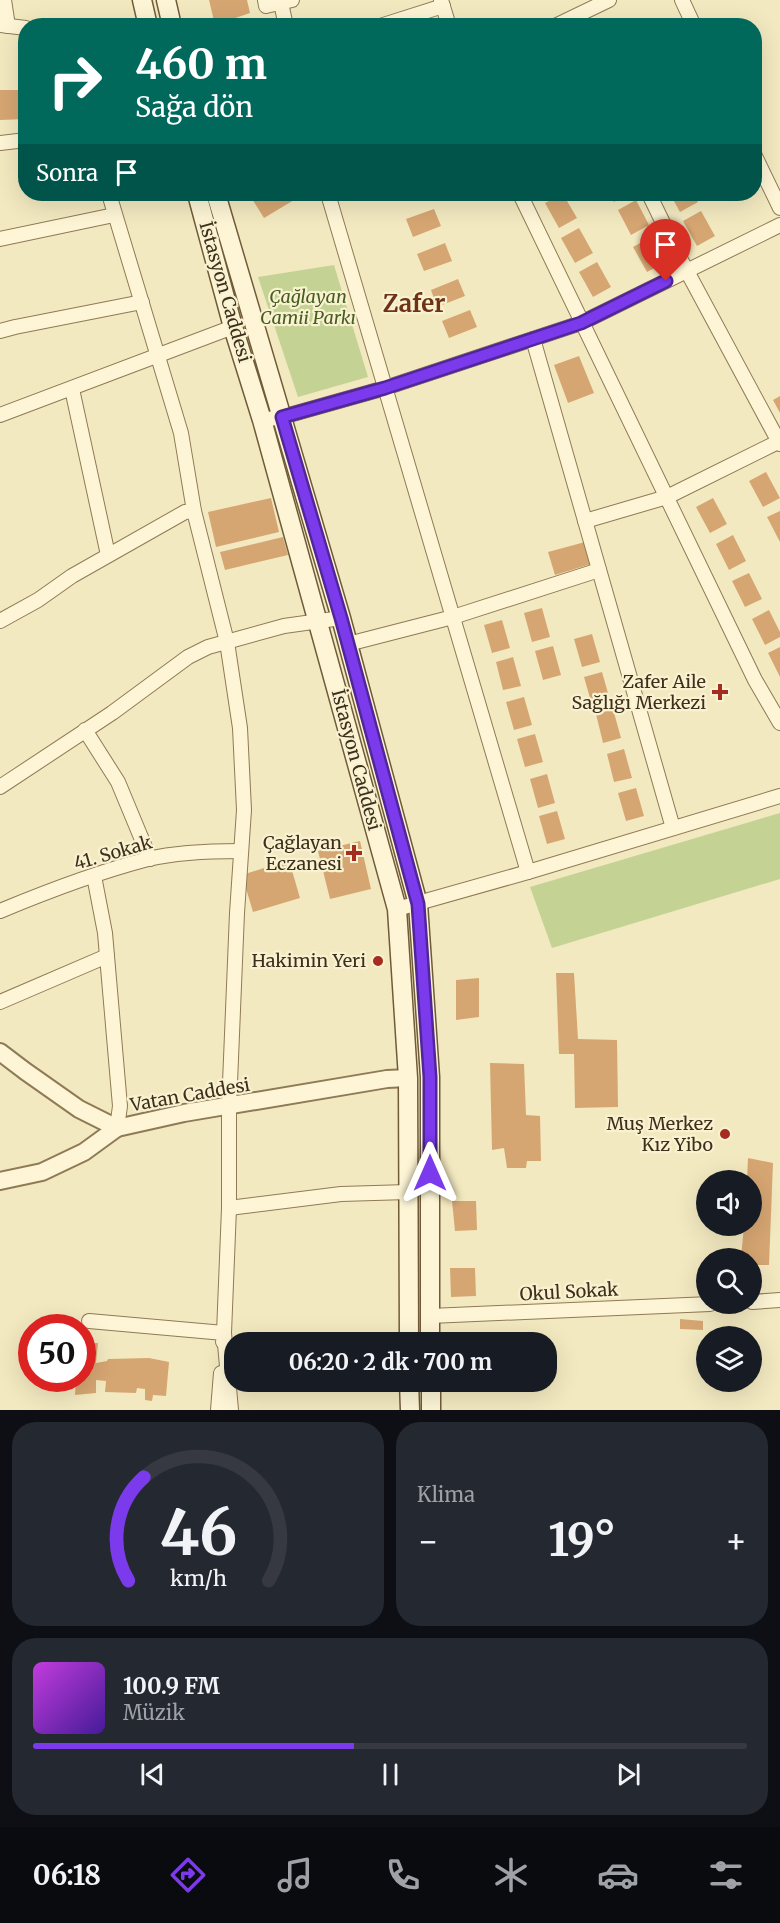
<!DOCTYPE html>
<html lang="tr">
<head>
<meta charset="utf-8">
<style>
	body { margin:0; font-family:Merriweather,serif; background:#242831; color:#f1f3f6; height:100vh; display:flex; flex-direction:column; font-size:22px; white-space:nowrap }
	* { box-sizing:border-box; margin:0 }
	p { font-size:20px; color:#9ea1a6 }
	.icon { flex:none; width:33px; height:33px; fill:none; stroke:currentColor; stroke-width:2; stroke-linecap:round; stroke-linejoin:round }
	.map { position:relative; height:1410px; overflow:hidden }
	.side { display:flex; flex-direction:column; gap:12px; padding:12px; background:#0d0f14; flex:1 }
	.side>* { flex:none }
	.banner { position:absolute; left:18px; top:18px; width:744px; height:183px; border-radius:24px; box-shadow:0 6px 24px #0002; background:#00695c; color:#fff; overflow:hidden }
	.tools { position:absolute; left:696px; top:1170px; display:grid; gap:12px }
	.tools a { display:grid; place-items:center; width:66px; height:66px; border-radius:50%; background:#171b24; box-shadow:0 6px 24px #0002; font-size:30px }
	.speed { position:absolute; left:18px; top:1314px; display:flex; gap:12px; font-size:30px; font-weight:700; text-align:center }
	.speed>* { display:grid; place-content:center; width:78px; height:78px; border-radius:50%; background:#171b24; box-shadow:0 6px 24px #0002; line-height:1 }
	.speed .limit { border:9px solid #d22; background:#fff; color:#111 }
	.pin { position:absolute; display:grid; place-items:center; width:51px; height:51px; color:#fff; margin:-62px -26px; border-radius:50% 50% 50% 0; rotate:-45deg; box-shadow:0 0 6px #0007 }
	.pin .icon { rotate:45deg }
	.me { position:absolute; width:66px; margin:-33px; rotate:0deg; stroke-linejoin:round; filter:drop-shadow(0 0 4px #0008) }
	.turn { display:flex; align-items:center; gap:21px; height:126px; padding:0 18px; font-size:27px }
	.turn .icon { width:78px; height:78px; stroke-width:2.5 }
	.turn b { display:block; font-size:42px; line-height:51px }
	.then { display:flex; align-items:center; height:57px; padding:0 18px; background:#0003; gap:12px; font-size:22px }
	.big { font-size:45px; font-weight:700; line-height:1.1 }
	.side .card { flex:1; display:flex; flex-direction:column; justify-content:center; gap:9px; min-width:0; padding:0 21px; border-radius:24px; background:#242831 }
	.side .dial { align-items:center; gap:0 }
	.dial svg { height:156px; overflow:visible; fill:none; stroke:#363941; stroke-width:7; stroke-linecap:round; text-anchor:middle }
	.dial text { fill:#f1f3f6; stroke:none }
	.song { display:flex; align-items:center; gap:18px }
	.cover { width:72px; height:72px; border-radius:9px; background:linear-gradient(135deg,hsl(290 70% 55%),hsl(260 70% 35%)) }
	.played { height:6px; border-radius:3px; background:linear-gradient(90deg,#7c3aed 45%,#363941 45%) }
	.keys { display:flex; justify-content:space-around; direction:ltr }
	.heat { display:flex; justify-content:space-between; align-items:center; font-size:33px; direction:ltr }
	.side .tiles { flex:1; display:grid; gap:12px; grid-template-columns:1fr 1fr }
	.card:last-child { grid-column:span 2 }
	.trip { position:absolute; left:224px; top:1332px; width:333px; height:60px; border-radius:24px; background:#171b24; box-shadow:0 6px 24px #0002; font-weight:700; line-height:60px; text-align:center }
	.tab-bar { display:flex; height:96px; justify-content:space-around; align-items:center; background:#090b0e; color:#9ea1a6 }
	.tab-bar .icon { width:42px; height:42px }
	.tab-bar .on { color:#7c3aed }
	.tab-bar b { font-size:27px; color:#f1f3f6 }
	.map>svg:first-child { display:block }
	.green { fill:#c4d393 }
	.building { fill:#d6a672 }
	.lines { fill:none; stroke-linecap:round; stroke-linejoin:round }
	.minor-casing { stroke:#8f7a56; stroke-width:16 }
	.tertiary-casing { stroke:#8f7a56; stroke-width:20 }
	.secondary-casing { stroke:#705b39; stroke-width:21 }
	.minor { stroke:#fdf5d5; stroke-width:14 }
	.tertiary { stroke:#fdf5d5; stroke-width:16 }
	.secondary { stroke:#fdf5d5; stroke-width:18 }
	.route-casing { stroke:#51269a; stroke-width:15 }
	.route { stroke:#7c3aed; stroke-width:10 }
	.poi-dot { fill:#a52c1e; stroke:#f9f2d1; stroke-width:2 }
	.labels { text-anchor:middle; stroke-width:4.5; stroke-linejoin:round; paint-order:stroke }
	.street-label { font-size:18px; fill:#3d2f1c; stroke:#f9f2d1 }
	.park-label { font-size:18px; font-style:italic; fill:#465c20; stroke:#f9f2d1 }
	.poi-label { font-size:18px; fill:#3d2f1c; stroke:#f9f2d1; text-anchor:end }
	.district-label { font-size:24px; font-weight:bold; fill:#6e3216; stroke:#f9f2d1 }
</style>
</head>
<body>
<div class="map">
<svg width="780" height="1410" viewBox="0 0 780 1410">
	<rect width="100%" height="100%" fill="#f3e9c0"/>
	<g class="green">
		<polygon points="334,265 368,377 298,397 258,277"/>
		<polygon points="780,813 780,879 552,948 530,887"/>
	</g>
	<g class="building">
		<polygon points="209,0 247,0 250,13 215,25"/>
		<polygon points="253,18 255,26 230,26 230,25"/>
		<polygon points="0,90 26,90 26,119 0,120"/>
		<polygon points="249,194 304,194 264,218"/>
		<polygon points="563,194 577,218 559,228 545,203"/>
		<polygon points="609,194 628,194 614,202"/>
		<polygon points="670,194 694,194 698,202 680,212"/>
		<polygon points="636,200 649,225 631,235 618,210"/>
		<polygon points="434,209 441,226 413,237 406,219"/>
		<polygon points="701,211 715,236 697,246 683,221"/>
		<polygon points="579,228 593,253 575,263 561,238"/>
		<polygon points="651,237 665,262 647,272 633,247"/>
		<polygon points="445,243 452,261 424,271 417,254"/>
		<polygon points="597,262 611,287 593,297 579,272"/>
		<polygon points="458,279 465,296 437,307 431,290"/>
		<polygon points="470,310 477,327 449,338 442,321"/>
		<polygon points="579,356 594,393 568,403 554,365"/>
		<polygon points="780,396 780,413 773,400"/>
		<polygon points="766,472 780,498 763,507 749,481"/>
		<polygon points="271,498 279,532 216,547 208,512"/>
		<polygon points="713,498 727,524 710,533 696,507"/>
		<polygon points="780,511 780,542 767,517"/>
		<polygon points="733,535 746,561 729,570 716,544"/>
		<polygon points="283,537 288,555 225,570 220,552"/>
		<polygon points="585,542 591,564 555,575 548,552"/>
		<polygon points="749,573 762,599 745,607 732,581"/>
		<polygon points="542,608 550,637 532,642 524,613"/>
		<polygon points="769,610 780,632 780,637 765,645 752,619"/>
		<polygon points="502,620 510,648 492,653 484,625"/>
		<polygon points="592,634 600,662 582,667 574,639"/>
		<polygon points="553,646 561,675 543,680 535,651"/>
		<polygon points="780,647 780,677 768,653"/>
		<polygon points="513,657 521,686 503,690 496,662"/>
		<polygon points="602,672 610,700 592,705 584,677"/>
		<polygon points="524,697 532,725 514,730 506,702"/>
		<polygon points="613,709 621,738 603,743 596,714"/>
		<polygon points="535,734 543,762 525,767 517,739"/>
		<polygon points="624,749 632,778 614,782 607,754"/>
		<polygon points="547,774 555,803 538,808 530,779"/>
		<polygon points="636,788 644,816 626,821 618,793"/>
		<polygon points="557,811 565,839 547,844 539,816"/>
		<polygon points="360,841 371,889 330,899 318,851"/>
		<polygon points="289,860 300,898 253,912 242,875"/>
		<polygon points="556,973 574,973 578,1039 617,1040 618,1107 575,1108 574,1054 559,1054"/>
		<polygon points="479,978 479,1017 456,1020 456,980"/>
		<polygon points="490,1063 524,1064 526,1115 540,1116 541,1161 527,1161 526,1168 507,1168 504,1148 492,1150"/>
		<polygon points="748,1158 773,1163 769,1265 752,1265 752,1258 741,1258 744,1226 752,1226 752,1180 747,1180"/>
		<polygon points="452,1201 476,1201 477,1230 455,1231"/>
		<polygon points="450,1268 475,1268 476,1296 451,1297"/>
		<polygon points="680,1319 703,1321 703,1330 680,1329"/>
		<polygon points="454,1333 476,1335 477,1342 454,1342"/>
		<polygon points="98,1343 96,1363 107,1361 108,1359 149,1358 169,1362 166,1396 153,1395 152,1401 145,1400 145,1389 137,1388 136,1393 105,1392 106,1381 96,1380 96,1393 75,1395 76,1378 82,1378 82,1344"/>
	</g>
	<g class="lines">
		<g class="minor-casing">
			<g id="minor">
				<polyline points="4,0 8,26"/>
				<polyline points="265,0 266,6 292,0"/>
				<polyline points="441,0 449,26"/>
				<polyline points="682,0 694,26"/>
				<polyline points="281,3 286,26"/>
				<polyline points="0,25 26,28"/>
				<polyline points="380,26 443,6"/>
				<polyline points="555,26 609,0"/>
				<polyline points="0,143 26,140"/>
				<polyline points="754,154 780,208"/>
				<polyline points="109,194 181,433 194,511 227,642 240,728 244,810 237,913 229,1107 229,1208 224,1333 231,1410"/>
				<polyline points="328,194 528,872"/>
				<polyline points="520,194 755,680 780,723"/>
				<polyline points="649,194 681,260 780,444"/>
				<polyline points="0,239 114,215"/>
				<polyline points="0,331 15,327 142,302"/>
				<polyline points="533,339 673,828"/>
				<polyline points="72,389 108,555"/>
				<polyline points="0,415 233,327"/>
				<polyline points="262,420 282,417 385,388 581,323 780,225"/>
				<polyline points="585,521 667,497 780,441"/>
				<polyline points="0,621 38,600 72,576 185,512 194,511"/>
				<polyline points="348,644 453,617 599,570"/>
				<polyline points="85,730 118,782 150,859"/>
				<polyline points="0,787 112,713 188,657 208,647 284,626 341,618"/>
				<polyline points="94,876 105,933 120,1106 117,1128"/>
				<polyline points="397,909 528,872 780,796"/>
				<path d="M 0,911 C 48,891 98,872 148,859 C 178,852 210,851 240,851"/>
				<polyline points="0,1002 107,956"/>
				<polyline points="229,1208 341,1194 408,1192"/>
				<polyline points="752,1302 780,1300"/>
				<polyline points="430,1316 710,1304"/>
				<polyline points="89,1321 224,1333 223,1342"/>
				<polyline points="218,1410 221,1373"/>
			</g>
		</g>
		<g class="tertiary-casing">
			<g id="tertiary">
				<polyline points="0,1052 25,1071 79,1109 117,1128 184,1113 387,1079 408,1078"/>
				<polyline points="0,1181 42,1172 84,1152 117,1128"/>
			</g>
		</g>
		<g class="secondary-casing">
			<g id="secondary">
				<polyline points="142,0 148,26"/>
				<polyline points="166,0 172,26"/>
				<polyline points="197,194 233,327 262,420 397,909 408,1078 409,1342"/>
				<polyline points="216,194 341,618 418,904 430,1077 430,1342"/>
				<polyline points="409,1382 410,1410"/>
				<polyline points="431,1382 431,1410"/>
			</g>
		</g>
		<use href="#minor" class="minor"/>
		<use href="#tertiary" class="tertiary"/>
		<use href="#secondary" class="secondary"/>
	</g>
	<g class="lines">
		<g class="route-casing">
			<polyline id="route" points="430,1173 430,1077 418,904 341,618 282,417 385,388 581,323 666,281"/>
		</g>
		<use href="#route" class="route"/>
	</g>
	<g class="poi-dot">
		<path d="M717 683h6v6h6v6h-6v6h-6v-6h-6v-6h6z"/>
		<path d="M351 844h6v6h6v6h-6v6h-6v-6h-6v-6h6z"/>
		<circle cx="378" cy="961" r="6"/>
		<circle cx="725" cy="1134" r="6"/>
	</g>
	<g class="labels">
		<g class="street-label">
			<text transform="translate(225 292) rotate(74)" y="6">İstasyon Caddesi</text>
			<text transform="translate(356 760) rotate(75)" y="6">İstasyon Caddesi</text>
			<text transform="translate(113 853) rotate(-16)" y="6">41. Sokak</text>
			<text transform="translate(190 1095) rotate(-10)" y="6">Vatan Caddesi</text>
			<text transform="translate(569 1292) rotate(-3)" y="6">Okul Sokak</text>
		</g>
		<g class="park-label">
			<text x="308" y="303">Çağlayan<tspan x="308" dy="21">Camii Parkı</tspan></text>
		</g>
		<g class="poi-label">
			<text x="706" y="688">Zafer Aile<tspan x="706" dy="21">Sağlığı Merkezi</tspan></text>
			<text x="342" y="849">Çağlayan<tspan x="342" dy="21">Eczanesi</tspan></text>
			<text x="366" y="967">Hakimin Yeri</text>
			<text x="713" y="1130">Muş Merkez<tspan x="713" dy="21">Kız Yibo</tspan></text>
		</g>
		<g class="district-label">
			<text x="414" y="312">Zafer</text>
		</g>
	</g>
</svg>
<div class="tools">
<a><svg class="icon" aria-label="sound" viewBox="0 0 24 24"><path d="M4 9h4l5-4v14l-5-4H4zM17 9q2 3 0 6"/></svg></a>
<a><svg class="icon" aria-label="search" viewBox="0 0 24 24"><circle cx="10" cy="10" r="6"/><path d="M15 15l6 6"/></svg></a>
<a><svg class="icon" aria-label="layers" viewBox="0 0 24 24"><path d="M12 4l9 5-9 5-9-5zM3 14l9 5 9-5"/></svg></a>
</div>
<div class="speed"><div class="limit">50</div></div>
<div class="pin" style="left:666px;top:281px;background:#d93025"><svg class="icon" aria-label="arrive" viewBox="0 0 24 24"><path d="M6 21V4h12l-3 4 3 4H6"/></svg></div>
<svg class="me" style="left:430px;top:1173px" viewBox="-20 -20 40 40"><path d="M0-17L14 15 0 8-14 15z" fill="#7c3aed" stroke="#fff" stroke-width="4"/></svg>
<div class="trip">06:20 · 2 dk · 700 m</div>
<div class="banner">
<div class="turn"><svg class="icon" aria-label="right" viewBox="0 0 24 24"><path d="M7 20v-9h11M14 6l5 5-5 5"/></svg><div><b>460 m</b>Sağa dön</div></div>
<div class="then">Sonra<svg class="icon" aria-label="arrive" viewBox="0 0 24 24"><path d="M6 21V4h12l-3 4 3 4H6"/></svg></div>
</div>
</div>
<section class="side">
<div class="tiles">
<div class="card dial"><svg viewBox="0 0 100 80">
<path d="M14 69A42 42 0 1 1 86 69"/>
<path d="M14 69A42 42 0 0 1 22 16" stroke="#7c3aed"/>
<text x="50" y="56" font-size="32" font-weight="700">46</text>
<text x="50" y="72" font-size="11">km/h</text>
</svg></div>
<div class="card"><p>Klima</p>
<div class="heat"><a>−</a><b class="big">19°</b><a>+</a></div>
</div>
<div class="card">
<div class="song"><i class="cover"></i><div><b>100.9 FM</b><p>Müzik</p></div></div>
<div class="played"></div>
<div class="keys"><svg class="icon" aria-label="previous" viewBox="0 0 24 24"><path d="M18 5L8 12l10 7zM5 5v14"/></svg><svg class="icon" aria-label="pause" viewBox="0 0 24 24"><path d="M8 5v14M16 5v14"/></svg><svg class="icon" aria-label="next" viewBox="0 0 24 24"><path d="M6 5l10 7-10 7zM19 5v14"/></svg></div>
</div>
</div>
</section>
<nav class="tab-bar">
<b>06:18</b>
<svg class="icon on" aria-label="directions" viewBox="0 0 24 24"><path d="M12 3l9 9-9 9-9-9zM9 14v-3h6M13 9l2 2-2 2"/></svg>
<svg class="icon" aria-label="music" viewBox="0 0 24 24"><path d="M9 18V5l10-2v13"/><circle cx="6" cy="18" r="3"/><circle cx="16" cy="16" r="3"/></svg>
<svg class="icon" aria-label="phone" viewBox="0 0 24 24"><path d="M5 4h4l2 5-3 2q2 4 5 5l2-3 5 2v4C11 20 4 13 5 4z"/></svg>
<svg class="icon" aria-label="climate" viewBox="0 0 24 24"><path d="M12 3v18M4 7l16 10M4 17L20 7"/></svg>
<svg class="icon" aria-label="car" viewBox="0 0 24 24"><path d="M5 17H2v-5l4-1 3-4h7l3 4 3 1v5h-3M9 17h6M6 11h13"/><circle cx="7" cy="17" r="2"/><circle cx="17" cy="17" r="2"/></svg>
<svg class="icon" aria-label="filters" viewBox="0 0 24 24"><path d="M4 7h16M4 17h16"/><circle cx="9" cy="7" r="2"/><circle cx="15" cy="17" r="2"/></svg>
</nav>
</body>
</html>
